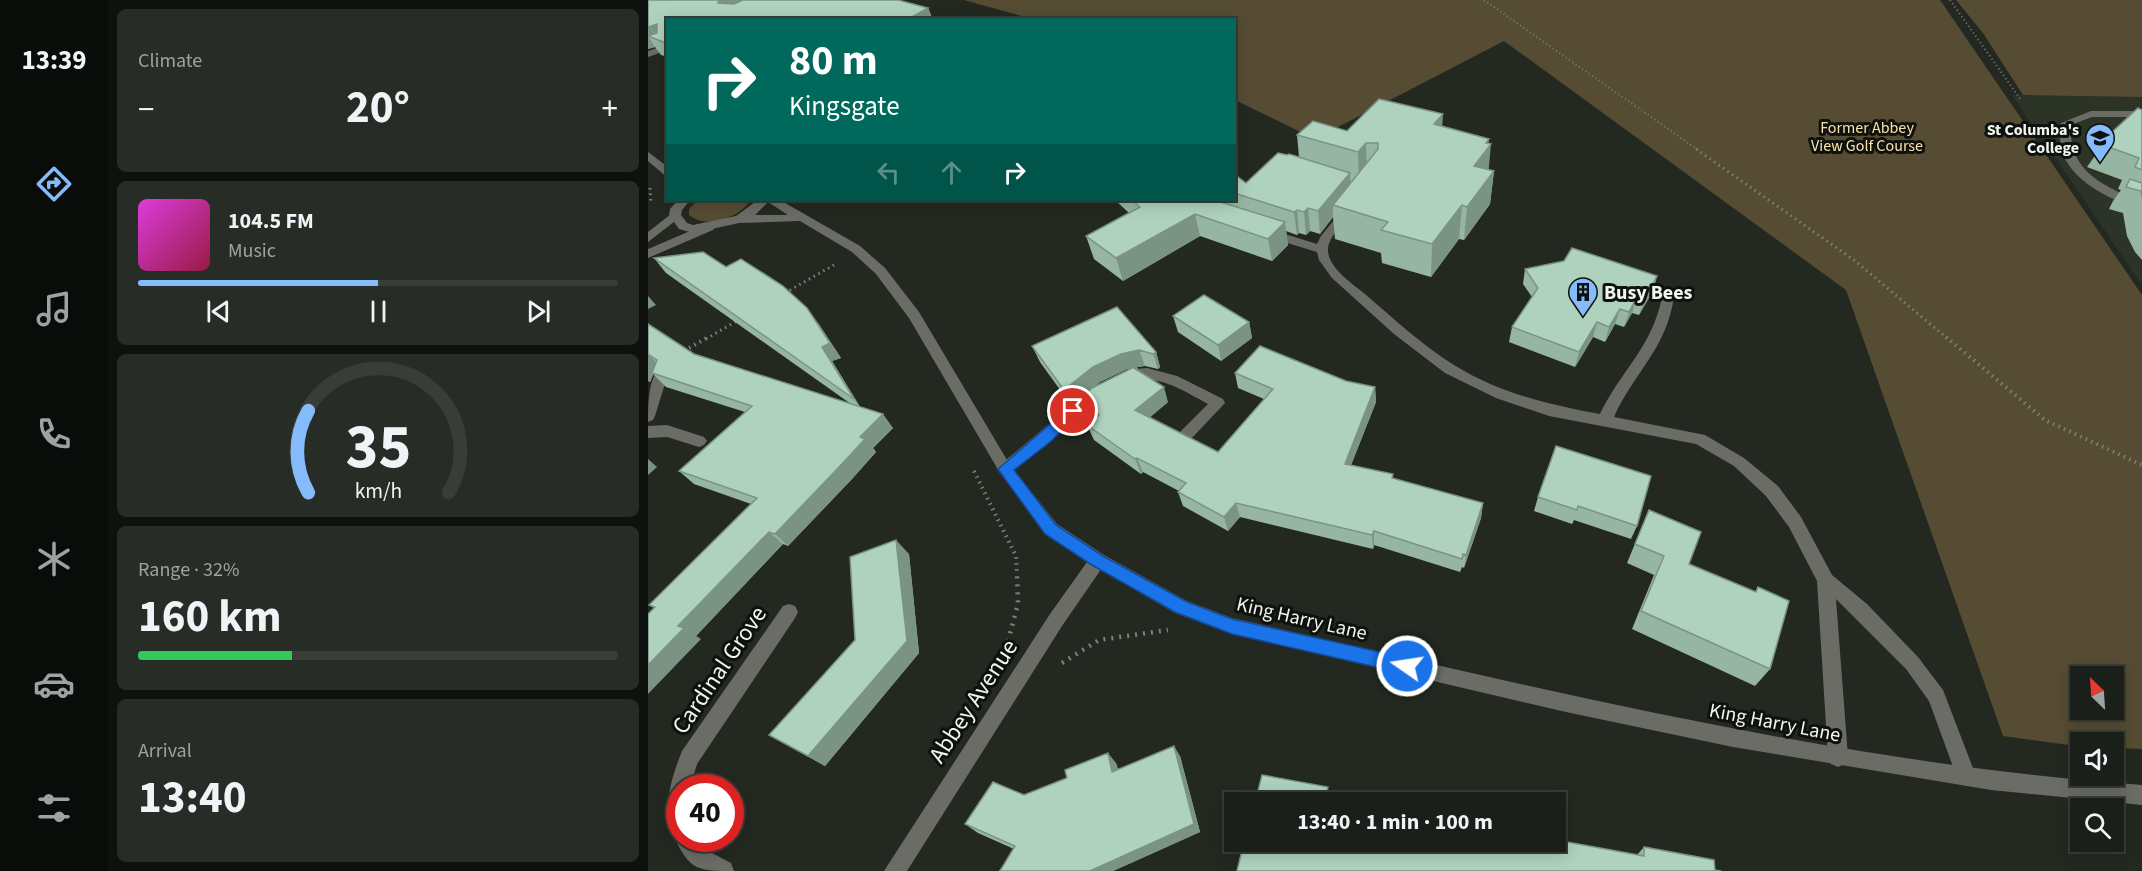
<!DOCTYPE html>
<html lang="en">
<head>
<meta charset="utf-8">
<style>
	body { margin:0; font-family:"Source Sans 3",sans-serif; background:#272c26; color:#f1f3f6; height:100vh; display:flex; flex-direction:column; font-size:22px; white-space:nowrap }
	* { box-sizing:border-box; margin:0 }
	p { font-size:20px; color:#9fa2a2 }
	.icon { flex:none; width:33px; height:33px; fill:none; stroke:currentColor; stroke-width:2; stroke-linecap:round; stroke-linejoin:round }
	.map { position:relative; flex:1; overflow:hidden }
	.drawer { display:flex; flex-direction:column; gap:9px; padding:9px; background:#0e110e; width:540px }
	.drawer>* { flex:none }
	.top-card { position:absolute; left:18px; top:18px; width:570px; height:183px; border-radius:0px; box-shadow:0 3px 15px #0003,0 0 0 2px #383d38; background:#00695c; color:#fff; overflow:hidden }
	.needle { width:39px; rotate:335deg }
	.controls { position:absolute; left:1422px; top:666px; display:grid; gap:12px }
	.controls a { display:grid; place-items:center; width:54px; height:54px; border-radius:0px; background:#1a1f19; box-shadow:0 3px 15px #0003,0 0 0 2px #383d38; font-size:30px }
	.speed { position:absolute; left:18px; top:774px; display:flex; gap:12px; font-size:30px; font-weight:700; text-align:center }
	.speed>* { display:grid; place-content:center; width:78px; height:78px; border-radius:50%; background:#1a1f19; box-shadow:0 3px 15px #0003,0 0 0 2px #383d38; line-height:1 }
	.speed .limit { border:9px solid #d22; background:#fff; color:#111 }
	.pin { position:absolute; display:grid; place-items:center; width:51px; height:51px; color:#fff; margin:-26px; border:3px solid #fff; border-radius:50%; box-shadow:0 2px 6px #0007 }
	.me { position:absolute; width:66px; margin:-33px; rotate:283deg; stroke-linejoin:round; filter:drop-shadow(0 0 4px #0008) }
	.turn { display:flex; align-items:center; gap:21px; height:126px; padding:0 24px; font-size:27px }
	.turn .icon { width:78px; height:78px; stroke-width:2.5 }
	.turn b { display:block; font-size:42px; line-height:51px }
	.lanes { display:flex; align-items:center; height:57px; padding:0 24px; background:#0003; justify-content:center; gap:30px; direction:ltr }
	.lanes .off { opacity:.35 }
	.big { font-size:45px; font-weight:700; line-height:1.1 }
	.drawer .widget { flex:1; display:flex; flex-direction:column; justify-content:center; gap:9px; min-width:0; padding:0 21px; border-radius:9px; background:#272c26 }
	.drawer .dial { align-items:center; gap:0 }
	.dial svg { height:156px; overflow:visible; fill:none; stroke:#383d38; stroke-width:7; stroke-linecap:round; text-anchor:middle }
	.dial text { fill:#f1f3f6; stroke:none }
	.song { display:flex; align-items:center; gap:18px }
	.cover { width:72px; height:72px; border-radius:9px; background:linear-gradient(135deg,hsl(300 70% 55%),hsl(340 70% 35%)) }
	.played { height:6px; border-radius:3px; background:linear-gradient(90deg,#86bbfb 50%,#383d38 50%) }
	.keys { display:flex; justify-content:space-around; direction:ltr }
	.heat { display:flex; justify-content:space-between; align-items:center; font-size:33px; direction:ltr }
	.charge { height:9px; border-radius:4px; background:linear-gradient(90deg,#34c759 32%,#383d38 0) }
	.trip { position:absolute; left:576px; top:792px; width:342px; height:60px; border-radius:0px; background:#1a1f19; box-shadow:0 3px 15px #0003,0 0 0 2px #383d38; font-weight:700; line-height:60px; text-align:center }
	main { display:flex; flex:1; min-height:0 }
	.dock { display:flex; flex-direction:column; width:108px; justify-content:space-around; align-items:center; background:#0a0c0a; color:#9fa2a2 }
	.dock .icon { width:42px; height:42px }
	.dock .on { color:#86bbfb }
	.dock b { font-size:27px; color:#f1f3f6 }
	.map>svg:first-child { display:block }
	.built { fill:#2b3426 }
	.green { fill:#564c33; fill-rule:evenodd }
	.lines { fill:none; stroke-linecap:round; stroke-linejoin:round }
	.path-far3 { stroke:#7c817a; stroke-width:2; stroke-dasharray:1 3; stroke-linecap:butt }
	.path-far2 { stroke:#7c817a; stroke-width:3; stroke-dasharray:1.5 4; stroke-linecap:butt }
	.path-far1 { stroke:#7c817a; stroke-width:4; stroke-dasharray:1.5 4.5; stroke-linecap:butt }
	.path { stroke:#7c817a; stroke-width:4.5; stroke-dasharray:2 6; stroke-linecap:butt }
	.service { fill:#6c6c67; fill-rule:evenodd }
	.minor { fill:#6c6c67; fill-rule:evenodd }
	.tertiary { fill:#6c6c67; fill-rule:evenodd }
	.wall { fill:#96b5a3; fill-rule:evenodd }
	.shaded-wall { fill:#7a9384 }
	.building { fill:#aed2bd; stroke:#7a9384; stroke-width:1.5 }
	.route { fill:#1a73e8; stroke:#114b97; stroke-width:1.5 }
	.labels { text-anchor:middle; stroke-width:6; stroke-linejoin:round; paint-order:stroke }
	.far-park-label { font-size:16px; fill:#f9e2a9; stroke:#0e110d }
	.far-poi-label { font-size:16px; font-weight:bold; fill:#f2f6f0; stroke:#0e110d; text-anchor:end }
	.poi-label { font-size:20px; font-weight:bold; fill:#f2f6f0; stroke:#0e110d; text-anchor:start }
	.street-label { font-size:20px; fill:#f2f6f0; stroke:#0e110d }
	.near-street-label { font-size:24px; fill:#f2f6f0; stroke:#0e110d }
</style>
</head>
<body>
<main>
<nav class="dock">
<b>13:39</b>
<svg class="icon on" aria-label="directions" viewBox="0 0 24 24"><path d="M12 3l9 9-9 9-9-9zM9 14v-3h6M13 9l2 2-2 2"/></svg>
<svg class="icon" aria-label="music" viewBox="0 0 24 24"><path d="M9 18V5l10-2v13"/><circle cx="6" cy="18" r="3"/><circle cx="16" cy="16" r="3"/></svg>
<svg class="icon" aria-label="phone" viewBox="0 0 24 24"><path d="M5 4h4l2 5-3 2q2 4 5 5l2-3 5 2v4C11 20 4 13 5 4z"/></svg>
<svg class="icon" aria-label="climate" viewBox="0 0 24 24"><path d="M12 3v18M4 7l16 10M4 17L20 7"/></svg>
<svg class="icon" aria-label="car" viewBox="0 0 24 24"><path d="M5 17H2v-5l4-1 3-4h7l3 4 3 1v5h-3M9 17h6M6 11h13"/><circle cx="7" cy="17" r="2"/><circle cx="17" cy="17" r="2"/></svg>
<svg class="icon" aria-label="filters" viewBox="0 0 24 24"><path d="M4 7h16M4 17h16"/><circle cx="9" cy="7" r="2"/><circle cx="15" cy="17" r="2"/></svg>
</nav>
<section class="drawer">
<div class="widget"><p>Climate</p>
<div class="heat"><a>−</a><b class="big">20°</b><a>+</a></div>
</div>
<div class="widget">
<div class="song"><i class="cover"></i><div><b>104.5 FM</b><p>Music</p></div></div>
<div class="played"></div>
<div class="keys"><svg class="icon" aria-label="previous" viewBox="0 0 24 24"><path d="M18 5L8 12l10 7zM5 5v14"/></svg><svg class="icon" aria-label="pause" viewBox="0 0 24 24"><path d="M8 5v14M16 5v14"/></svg><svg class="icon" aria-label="next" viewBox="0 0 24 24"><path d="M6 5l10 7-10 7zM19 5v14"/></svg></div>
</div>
<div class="widget dial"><svg viewBox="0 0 100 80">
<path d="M14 69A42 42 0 1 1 86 69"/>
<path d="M14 69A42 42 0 0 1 14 27" stroke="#86bbfb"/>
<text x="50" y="56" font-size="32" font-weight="700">35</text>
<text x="50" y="72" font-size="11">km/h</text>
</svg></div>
<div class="widget"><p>Range · 32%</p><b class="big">160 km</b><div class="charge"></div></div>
<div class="widget"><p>Arrival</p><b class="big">13:40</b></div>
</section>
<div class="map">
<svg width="1494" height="871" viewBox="0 0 1494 871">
	<rect width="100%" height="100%" fill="#232921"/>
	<polygon class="built" points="1364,95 1494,97 1494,285 1456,229"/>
	<g class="green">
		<path d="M 316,0 L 1292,0 L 1494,295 L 1494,749 L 1466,748 L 1466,742 L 1432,742 L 1432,746 L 1429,746 L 1355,736 L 1198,290 L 856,41 L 667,139 L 587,100 L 586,20 L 384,19 ZM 1432,676 L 1466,676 L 1466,710 L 1432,710 Z"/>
		<polygon points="1308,0 1494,0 1494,97 1375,95 1335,33"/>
		<path d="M 50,200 L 103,200 C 92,217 59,230 41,215 L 41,209 Z"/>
	</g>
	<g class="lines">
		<g class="path-far3">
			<polyline points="836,0 1050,150"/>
			<polyline points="1302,0 1373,100"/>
		</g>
		<g class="path-far2">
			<polyline points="1048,149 1206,260 1300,339"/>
			<polyline points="2,188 3,204"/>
			<polyline points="137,293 186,265"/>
			<polyline points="58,339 92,319"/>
		</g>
		<g class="path-far1">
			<polyline points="1298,337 1397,420 1494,465"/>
			<polyline points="36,351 60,337"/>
			<polyline points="326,471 368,556 369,575"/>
		</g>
		<g class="path">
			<polyline points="360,641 370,604 369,573"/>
			<polyline points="414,663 451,640 520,630"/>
		</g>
		<g class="service">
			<path d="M 1443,111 L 1494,111 L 1494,117 L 1444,117 L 1423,125 C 1420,172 1456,186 1494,202 L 1494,209 C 1466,202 1428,184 1415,155 C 1411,145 1412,134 1413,123 Z"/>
			<path d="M 699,208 L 705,212 C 697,222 680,236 680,250 C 680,268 705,284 717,294 C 746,319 774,345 806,365 C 851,393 902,405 952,414 C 973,370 1004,348 1014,297 L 1015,294 L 1025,294 L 1026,297 C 1018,350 986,372 966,417 L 1057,435 L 1096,458 L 1130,486 L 1153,517 L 1184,575 L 1219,604 L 1270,657 L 1295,690 L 1328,776 L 1325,783 L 1318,786 L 1311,783 L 1281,701 L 1258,669 L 1188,599 L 1200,757 L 1197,764 L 1190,767 L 1183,764 L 1180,757 L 1169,581 L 1141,527 L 1118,496 L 1086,466 L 1048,444 L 901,416 L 848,398 L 797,373 L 746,334 L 684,278 L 671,260 L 669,252 L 616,236 L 614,233 L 620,229 L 669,244 L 673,236 L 695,209 Z"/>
			<path d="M 13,369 L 20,374 L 7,416 L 5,420 L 0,422 C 0,408 0,374 13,369 Z"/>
			<polygon points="19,425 56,437 59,441 56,445 51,447 19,437 0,438 0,426"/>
		</g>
		<g class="minor">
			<polygon points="20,44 20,50 0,57 0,51"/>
			<polygon points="27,211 33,215 31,218 0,242 0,232"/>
			<polygon points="61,223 67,227 65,230 0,258 0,249"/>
			<path d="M 499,368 L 529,376 L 575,399 L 577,403 L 541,441 L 531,441 L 528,437 L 531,433 L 560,404 C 530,388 510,373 476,383 L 469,378 L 471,374 L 487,369 Z"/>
			<polygon points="448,391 455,396 453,400 362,473 357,475 352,473 349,469 352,465 419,409"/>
			<polygon points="450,553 456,555 458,560 456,565 414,626 259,871 236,871 402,614 444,555"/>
			<path d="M 141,604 L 147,606 L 150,612 L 147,618 L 49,764 L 42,788 L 32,788 L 32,838 L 50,838 L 58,850 L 83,863 L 86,871 C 52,871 41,871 27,838 L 28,834 L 25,832 C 14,806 24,776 34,751 L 135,606 Z"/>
		</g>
		<g class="tertiary">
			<polygon points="0,152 20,167 20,178 0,161"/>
			<path d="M 30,200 L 42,200 L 34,210 L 33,215 L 39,223 L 45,225 L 88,216 L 110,200 L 132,200 L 212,246 L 237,268 L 271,312 L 362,465 L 409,524 L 456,555 L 539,601 L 584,618 C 883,686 1187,763 1494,785 L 1494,805 L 1343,790 L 1085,747 L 918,712 L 584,634 L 527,613 L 444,565 L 397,534 L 352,473 L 261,318 L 228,274 L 204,252 L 152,221 L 91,223 L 45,233 L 31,229 L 21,215 L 22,209 ZM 120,202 L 140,215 L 107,215 Z"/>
		</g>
	</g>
	<g class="wall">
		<polygon points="0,0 280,8 285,20 20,20 20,57 13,55 7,47 0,49"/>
		<polygon points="1494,110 1494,260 1487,252 1479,236 1475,213 1461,209 1465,201 1473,190 1470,189 1474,180 1439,167 1463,133"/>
		<polygon points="794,126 841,144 840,170 846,171 842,204 816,240 811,239 783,277 734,263 733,253 687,239 685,217 672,234 662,231 658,235 651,233 649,235 638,231 640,245 624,261 552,236 475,281 446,259 438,236 481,213 467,200 586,200 586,174 598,183 639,155 651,157 649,135 699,131"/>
		<polygon points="6,258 78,267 170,323 193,358 184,361 212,407 245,428 225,448 228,452 204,479 140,546 135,544 48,636 53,639 1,605 103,504 46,484 31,471 97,412 18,387 5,374 2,382 0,381 0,324 46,354 203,404 18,273"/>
		<polygon points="877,269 1009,276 1005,291 991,315 984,313 976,327 967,324 957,342 945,337 927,367 861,342 864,327 884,297 875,284"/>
		<polygon points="525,316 601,322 604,338 573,361 530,332"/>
		<path d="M 384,346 L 508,352 L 512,367 L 510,369 L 497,366 L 489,367 L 490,370 L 520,402 L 502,417 L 570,452 L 616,399 L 590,388 L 587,373 L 698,381 L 727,387 L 728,402 L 703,465 L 745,474 L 745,479 L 835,503 L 833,518 L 816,568 L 814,567 L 812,572 L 726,545 L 725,549 L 592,517 L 580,531 L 535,506 L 530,492 L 531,491 L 495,472 L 493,474 L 446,440 L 439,425 L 444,421 L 436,415 L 429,400 L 423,405 L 392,362 ZM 484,368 L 446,387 L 452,382 L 479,369 Z"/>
		<polygon points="908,446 989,526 983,539 926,520 924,524 886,511 890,497"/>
		<polygon points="1001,510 1041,564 1107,592 1110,587 1122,669 1107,686 984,629 1006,575 979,563"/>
		<polygon points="261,554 271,653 177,766 121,735 207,640"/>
		<polygon points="532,756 552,832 465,871 351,871 366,849 330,833 317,824 376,795 468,763 470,769"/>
		<polygon points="596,842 989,855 996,847 1066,860"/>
	</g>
	<g class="shaded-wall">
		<polygon points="71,0 123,0 82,18 70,3"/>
		<polygon points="280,8 285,20 262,20 262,18"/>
		<polygon points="9,24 18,43 0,36 7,47 0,49 0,27"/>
		<polygon points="795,114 793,146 786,124"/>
		<polygon points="841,139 840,148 843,144 840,177 826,166 838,143"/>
		<polygon points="718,143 719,176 711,185 710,152"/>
		<polygon points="846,171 842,204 816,240 819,207"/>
		<polygon points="702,173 703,195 685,205 685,217 672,234 670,211"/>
		<polygon points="814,205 811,239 783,277 784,244"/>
		<polygon points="660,208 662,231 658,235 656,212"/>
		<polygon points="649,210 651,233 649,235 646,212"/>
		<polygon points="547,214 552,236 475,281 468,258"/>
		<polygon points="637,222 640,245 624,261 620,239"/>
		<polygon points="1009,276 1005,291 991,315 996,300"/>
		<polygon points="0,296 8,305 0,309"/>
		<polygon points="989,297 984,313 976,327 981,312"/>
		<polygon points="159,308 170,323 193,358 184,361 216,413 206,399 174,347"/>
		<polygon points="972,309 967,324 957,342 961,327"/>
		<polygon points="601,322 604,338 573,361 570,345"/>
		<polygon points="949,322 945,337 927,367 931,352"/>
		<polygon points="491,350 497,366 489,367 494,381 486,368 479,369 452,382 423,405 416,390 445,367 473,354"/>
		<polygon points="508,352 512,367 510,369 505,354"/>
		<polygon points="0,354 13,367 7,371 2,382 0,380"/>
		<polygon points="516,387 520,402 493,425 487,410"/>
		<polygon points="727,387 728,402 698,478 697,464"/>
		<polygon points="235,414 245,428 225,448 228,452 204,479 140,546 127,534 212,437"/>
		<polygon points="489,458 495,472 493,474 487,459"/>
		<polygon points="0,459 9,467 0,475"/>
		<polygon points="588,503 592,517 580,531 576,517"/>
		<polygon points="835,503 833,518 816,568 818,555"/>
		<polygon points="726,531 726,545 725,549 724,535"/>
		<polygon points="121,532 135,544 48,636 53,639 0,694 0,665 30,626"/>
		<polygon points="248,540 261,554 271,653 177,766 160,756"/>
		<polygon points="526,746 532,756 552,832 465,871 442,871"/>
		<polygon points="460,753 468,763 472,781 464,772"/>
	</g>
	<g class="building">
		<polygon points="0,0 71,0 70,3 86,4 95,0 250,0 280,8 262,18 268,20 20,20 20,44 0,36 9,33 9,24 0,27"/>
		<polygon points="731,99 795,114 786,124 841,139 838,143 843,144 826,166 846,171 819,207 814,205 784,244 733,230 740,222 685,205 730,149 730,143 718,143 710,152 649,135 665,121 699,131"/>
		<polygon points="1490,108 1494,110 1494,170 1487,167 1491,158 1455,145 1466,134 1463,133"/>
		<polygon points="630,153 639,155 641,154 702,173 670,211 660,208 656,212 649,210 646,212 586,193 586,174 598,183"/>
		<polygon points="1482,179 1494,183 1494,197 1493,191 1478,187"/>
		<polygon points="484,200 566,200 637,222 620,239 547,214 468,258 438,236 492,207"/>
		<polygon points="924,248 1009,276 996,300 989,297 981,312 972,309 961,327 949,322 931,352 864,327 890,288 877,269 916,261"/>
		<polygon points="55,252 78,267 93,259 135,286 159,308 182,343 174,347 206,399 6,258"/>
		<polygon points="556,295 601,322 570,345 525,316"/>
		<polygon points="469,307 508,352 505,354 491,350 473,354 445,367 416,390 384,346"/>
		<polygon points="0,324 46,354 235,414 212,437 217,439 192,466 127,534 121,532 30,626 36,628 0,665 0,614 7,607 1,605 109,498 31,471 104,406 4,373 9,360 0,354"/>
		<polygon points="612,346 698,381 727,387 697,464 745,474 744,478 835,503 818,555 815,554 814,559 726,531 724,535 588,503 576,517 530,492 538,483 489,458 487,459 439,425 451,415 429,400 444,388 488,366 486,368 516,387 487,410 570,452 625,389 587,373"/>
		<polygon points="908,446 1003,476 989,526 930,506 929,510 890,497"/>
		<polygon points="1001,510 1053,532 1041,564 1108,592 1110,587 1141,601 1122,669 993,611 1016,556 987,544"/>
		<polygon points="248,540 259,641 160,756 121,735 207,640 202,557"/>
		<polygon points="526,746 546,824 442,871 352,871 367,846 317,824 345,782 376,795 419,778 417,770 460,753 464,772"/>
		<polygon points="614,775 680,787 679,791 740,802 607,802"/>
		<polygon points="908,840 996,856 996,847 1066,860 1067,870 1073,871 589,871 596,842 908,842"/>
	</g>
	<polygon class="route" points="425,406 430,408 432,411 430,415 402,442 366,470 408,525 455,556 539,602 584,619 759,658 765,661 768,666 765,672 759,674 584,634 527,612 444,565 397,534 350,469 421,408"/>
	<defs>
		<g id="school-pin" transform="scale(1.5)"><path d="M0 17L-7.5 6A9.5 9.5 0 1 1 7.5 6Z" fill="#86bbfb" stroke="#0e110d"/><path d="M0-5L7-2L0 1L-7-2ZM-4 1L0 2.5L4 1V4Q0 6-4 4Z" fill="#111"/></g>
		<g id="building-pin" transform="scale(1.5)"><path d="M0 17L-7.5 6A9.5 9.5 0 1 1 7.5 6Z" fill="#86bbfb" stroke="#0e110d"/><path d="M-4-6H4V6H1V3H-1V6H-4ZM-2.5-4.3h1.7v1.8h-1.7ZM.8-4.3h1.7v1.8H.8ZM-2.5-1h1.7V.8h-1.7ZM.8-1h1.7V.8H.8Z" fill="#111"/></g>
	</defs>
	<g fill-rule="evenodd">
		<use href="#school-pin" x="1452" y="138"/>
		<use href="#building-pin" x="935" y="292"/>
	</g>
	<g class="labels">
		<g class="far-park-label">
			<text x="1219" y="133">Former Abbey<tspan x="1219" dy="18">View Golf Course</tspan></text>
		</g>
		<g class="far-poi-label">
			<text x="1431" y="135">St Columba's<tspan x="1431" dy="18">College</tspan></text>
		</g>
		<g class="poi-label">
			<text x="956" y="299">Busy Bees</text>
		</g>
		<g class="street-label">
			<text transform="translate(654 618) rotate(13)" y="7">King Harry Lane</text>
			<text transform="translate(1127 722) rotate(11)" y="7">King Harry Lane</text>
		</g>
		<g class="near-street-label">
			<text transform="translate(71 670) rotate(-56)" y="8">Cardinal Grove</text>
			<text transform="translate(325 701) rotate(-57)" y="8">Abbey Avenue</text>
		</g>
	</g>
</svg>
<div class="controls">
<a><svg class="needle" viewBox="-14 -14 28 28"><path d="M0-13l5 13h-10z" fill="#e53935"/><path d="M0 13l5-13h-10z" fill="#9fa2a2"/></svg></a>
<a><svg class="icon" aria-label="sound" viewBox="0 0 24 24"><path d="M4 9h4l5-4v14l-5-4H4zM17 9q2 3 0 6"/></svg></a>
<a><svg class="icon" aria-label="search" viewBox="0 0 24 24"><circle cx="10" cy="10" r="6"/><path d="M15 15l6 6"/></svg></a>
</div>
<div class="speed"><div class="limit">40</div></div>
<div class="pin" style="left:425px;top:411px;background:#d93025"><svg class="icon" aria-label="arrive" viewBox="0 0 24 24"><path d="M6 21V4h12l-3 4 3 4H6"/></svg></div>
<svg class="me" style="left:759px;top:666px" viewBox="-20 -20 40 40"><circle r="17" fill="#1a73e8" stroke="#fff" stroke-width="3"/><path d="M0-11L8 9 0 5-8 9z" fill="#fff"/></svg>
<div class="trip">13:40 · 1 min · 100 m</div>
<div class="top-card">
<div class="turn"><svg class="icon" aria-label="right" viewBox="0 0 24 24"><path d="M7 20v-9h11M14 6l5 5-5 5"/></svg><div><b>80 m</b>Kingsgate</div></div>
<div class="lanes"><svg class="icon off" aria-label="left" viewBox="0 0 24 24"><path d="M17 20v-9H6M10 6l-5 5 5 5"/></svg><svg class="icon off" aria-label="ahead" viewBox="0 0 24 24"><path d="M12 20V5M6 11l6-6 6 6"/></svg><svg class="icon" aria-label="right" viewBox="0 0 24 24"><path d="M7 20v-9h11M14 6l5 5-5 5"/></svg></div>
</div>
</div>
</main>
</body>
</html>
